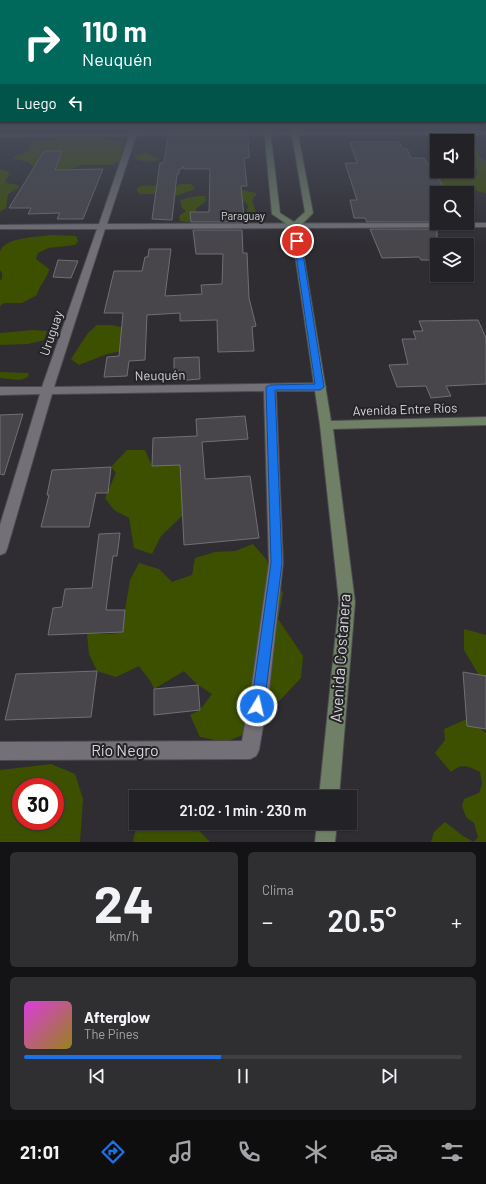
<!DOCTYPE html>
<html lang="es">
<head>
<meta charset="utf-8">
<style>
	body { margin:0; font-family:Barlow,sans-serif; background:#2f2f32; color:#f1f3f6; height:100vh; display:flex; flex-direction:column; font-size:15px; white-space:nowrap }
	* { box-sizing:border-box; margin:0 }
	p { font-size:13px; color:#a3a4a7 }
	.icon { flex:none; width:22px; height:22px; fill:none; stroke:currentColor; stroke-width:2; stroke-linecap:round; stroke-linejoin:round }
	.map { position:relative; height:842px; overflow:hidden }
	.panel { display:flex; flex-direction:column; gap:10px; padding:10px; background:#131315; flex:1 }
	.panel>* { flex:none }
	.banner { position:absolute; left:0px; top:0px; width:486px; height:122px; box-shadow:0 1px 3px #0004,0 0 0 1px #403f43; background:#00695c; color:#fff; overflow:hidden }
	.tools { position:absolute; left:430px; top:134px; display:grid; gap:8px }
	.tools a { display:grid; place-items:center; width:44px; height:44px; border-radius:0px; background:#232226; box-shadow:0 1px 3px #0004,0 0 0 1px #403f43; font-size:20px }
	.speed { position:absolute; left:12px; top:778px; display:flex; gap:8px; font-size:20px; font-weight:700; text-align:center }
	.speed>* { display:grid; place-content:center; width:52px; height:52px; border-radius:50%; background:#232226; box-shadow:0 1px 3px #0004,0 0 0 1px #403f43; line-height:1 }
	.speed .limit { border:6px solid #d22; background:#fff; color:#111 }
	.pin { position:absolute; display:grid; place-items:center; width:34px; height:34px; color:#fff; margin:-17px; border:2px solid #fff; border-radius:50%; box-shadow:0 1px 4px #0007 }
	.me { position:absolute; width:44px; margin:-22px; rotate:9deg; stroke-linejoin:round; filter:drop-shadow(0 0 3px #0008) }
	.turn { display:flex; align-items:center; gap:14px; height:84px; padding:0 16px; font-size:18px }
	.turn .icon { width:52px; height:52px; stroke-width:2.5 }
	.turn b { display:block; font-size:28px; line-height:34px }
	.then { display:flex; align-items:center; height:38px; padding:0 16px; background:#0003; gap:8px; font-size:15px }
	.big { font-size:30px; font-weight:600; line-height:1.1 }
	.panel .widget { flex:1; display:flex; flex-direction:column; justify-content:center; gap:6px; min-width:0; padding:0 14px; border-radius:6px; background:#2f2f32 }
	.panel .dial { align-items:center; gap:0 }
	.dial b { font-size:52px; line-height:1 }
	.song { display:flex; align-items:center; gap:12px }
	.cover { width:48px; height:48px; border-radius:6px; background:linear-gradient(135deg,hsl(300 70% 55%),hsl(50 70% 35%)) }
	.played { height:4px; border-radius:2px; background:linear-gradient(90deg,#1a73e8 45%,#403f43 45%) }
	.keys { display:flex; justify-content:space-around; direction:ltr }
	.heat { display:flex; justify-content:space-between; align-items:center; font-size:22px; direction:ltr }
	.panel .tiles { flex:1; display:grid; gap:10px; grid-template-columns:1fr 1fr }
	.widget:last-child { grid-column:span 2 }
	.trip { position:absolute; left:129px; top:790px; width:228px; height:40px; border-radius:0px; background:#232226; box-shadow:0 1px 3px #0004,0 0 0 1px #403f43; font-weight:600; line-height:40px; text-align:center }
	.dock { display:flex; height:64px; justify-content:space-around; align-items:center; background:#0e0e0f; color:#a3a4a7 }
	.dock .icon { width:28px; height:28px }
	.dock .current { color:#1a73e8 }
	.dock b { font-size:18px; color:#f1f3f6 }
	.map>svg:first-child { display:block }
	.green { fill:#3c5000; fill-rule:evenodd }
	.building { fill:#48464b; stroke:#716f75 }
	.lines { fill:none; stroke-linecap:round; stroke-linejoin:round }
	.street-casing { stroke:#4c4b4f; stroke-width:2 }
	.secondary-casing { stroke:#4c4b4f; stroke-width:2 }
	.street { fill:#737177; fill-rule:evenodd }
	.secondary { fill:#6f8066; fill-rule:evenodd }
	.route { fill:#1a73e8; stroke:#114b97 }
	.labels { text-anchor:middle; stroke-width:4; stroke-linejoin:round; paint-order:stroke }
	.far-street-label { font-size:11px; fill:#d5d4d7; stroke:#252428 }
	.street-label { font-size:13px; fill:#d5d4d7; stroke:#252428 }
	.near-street-label { font-size:16px; fill:#d5d4d7; stroke:#252428 }
</style>
</head>
<body>
<div class="map">
<svg width="486" height="842" viewBox="0 0 486 842">
	<rect width="100%" height="100%" fill="#2f2d32"/>
	<g class="green">
		<path d="M 63,137 C 82,137 105,135 123,143 L 121,158 L 119,162 L 110,165 L 80,165 L 65,172 L 36,169 L 29,162 L 13,159 L 14,156 L 24,154 L 29,150 L 30,143 L 36,140 L 45,141 Z"/>
		<path d="M 467,145 L 476,146 L 479,156 L 486,161 L 486,193 C 481,193 476,190 471,189 C 450,188 447,193 429,179 L 474,177 L 478,174 C 475,163 467,157 467,145 Z"/>
		<path d="M 146,153 L 160,159 C 154,163 144,161 137,160 L 134,157 L 136,155 Z"/>
		<polygon points="0,169 10,172 5,183 14,184 20,187 8,194 6,208 0,212"/>
		<path d="M 180,184 L 191,184 L 195,188 L 193,190 L 175,196 L 164,197 L 156,194 L 140,194 L 137,192 L 137,188 C 151,182 158,189 172,188 C 175,188 177,186 180,184 Z"/>
		<polygon points="242,190 256,193 256,195 252,200 256,214 251,216 246,214 248,206 246,202 211,204 209,202 211,194"/>
		<polygon points="200,196 205,196 206,201 196,209 194,221 188,222 180,221 179,216 186,211 182,208 180,201 186,198"/>
		<path d="M 51,235 L 76,236 L 78,241 L 75,245 L 48,248 L 38,253 L 36,259 L 49,269 C 48,278 39,285 37,295 L 22,303 L 4,303 L 0,306 L 0,280 L 2,279 L 2,273 L 0,270 C 0,265 0,257 0,252 C 3,237 39,237 51,235 Z"/>
		<polygon points="97,325 111,325 146,332 144,337 122,351 107,354 79,365 71,359 88,333"/>
		<polygon points="33,330 47,331 44,340 28,344 0,345 0,333"/>
		<path d="M 0,372 L 29,373 L 28,377 C 19,382 10,379 0,378 Z"/>
		<polygon points="127,450 145,450 152,466 173,460 186,468 183,515 161,536 152,554 134,548 129,518 114,510 105,498 116,473 111,467"/>
		<polygon points="253,544 266,559 283,593 278,619 303,656 301,678 250,732 225,742 200,737 190,715 200,710 212,694 198,685 184,671 154,689 151,682 139,666 116,677 97,671 89,654 87,634 111,634 123,632 125,610 130,580 139,563 159,569 172,582 192,575 195,558 215,552 235,551"/>
		<polygon points="464,629 486,635 486,687 464,650"/>
		<path d="M 467,719 L 486,733 L 486,842 L 431,842 L 434,832 L 445,822 L 463,836 L 474,842 L 478,837 L 474,823 L 466,817 L 462,806 L 464,799 L 479,793 L 482,784 L 480,772 C 468,766 462,763 451,772 L 435,753 L 445,740 L 444,729 Z"/>
		<path d="M 51,764 L 75,774 L 83,799 L 80,842 L 0,842 L 0,770 ZM 21,787 L 55,787 L 55,821 L 21,821 Z"/>
		<polygon points="137,823 191,823 210,842 133,842"/>
	</g>
	<g class="building">
		<polygon points="170,129 247,129 248,130 169,130"/>
		<polygon points="168,137 248,137 249,158 244,158 247,186 241,186 244,217 242,217 242,222 191,222 190,212 209,212 210,169 184,169 183,166 182,169 179,169 179,174 177,174 172,220 152,219 160,163 164,163"/>
		<polygon points="350,142 399,142 403,149 407,149 411,158 424,158 448,193 437,193 437,222 367,222 365,218 354,218 350,200 357,200 345,163 357,163"/>
		<polygon points="44,151 62,151 55,170 103,169 83,219 57,219 60,213 28,214 31,208 9,208"/>
		<polygon points="370,229 437,229 437,260 421,260 419,257 382,258"/>
		<polygon points="193,230 242,230 243,253 247,253 249,298 256,326 252,327 254,351 218,352 217,320 180,321 180,313 147,315 145,360 129,361 127,376 104,377 107,357 119,356 123,313 104,313 114,271 142,271 145,257 148,257 149,249 171,249 165,296 202,294 201,285 222,284 223,254 196,254"/>
		<polygon points="58,260 78,261 71,278 53,277"/>
		<polygon points="478,320 486,338 486,384 446,386 451,396 431,398 426,386 397,387 389,365 408,364 402,339 416,339 413,331 423,331 419,321"/>
		<polygon points="199,357 200,379 174,381 174,358"/>
		<polygon points="23,414 4,475 0,474 0,415"/>
		<polygon points="245,416 248,439 202,442 205,479 250,476 259,538 184,545 180,465 152,466 153,438 197,436 196,419"/>
		<polygon points="111,467 108,493 96,493 89,527 41,527 49,495 47,495 52,470"/>
		<polygon points="120,533 117,556 113,556 106,610 125,610 123,632 48,635 53,608 62,607 65,589 92,588 99,534"/>
		<polygon points="97,671 91,717 5,720 16,674"/>
		<polygon points="463,672 486,676 486,729 467,726"/>
		<polygon points="198,685 200,710 154,715 154,689"/>
	</g>
	<g class="lines">
		<g class="street-casing">
			<polygon id="street" points="132,129 138,129 137,132 486,131 486,135 136,136 107,224 486,223 486,227 105,229 54,387 320,383 324,384 326,387 324,390 320,391 276,391 283,563 269,691 259,750 256,756 250,759 0,760 0,742 242,741 251,691 269,563 264,391 52,394 7,549 5,553 0,555 0,525 40,394 0,395 0,387 42,387 97,229 0,229 0,225 99,224 129,136 0,137 0,133 131,133"/>
		</g>
		<g class="secondary-casing">
			<g id="secondary">
				<polygon points="264,129 270,129 280,213 294,222 305,212 291,129 297,129 313,213 299,227 331,421 486,417 486,425 333,429 355,602 339,797 319,797 339,602 320,425 291,227 272,214"/>
				<polygon points="317,823 337,823 335,842 315,842"/>
			</g>
		</g>
		<use href="#street" class="street"/>
		<use href="#secondary" class="secondary"/>
	</g>
	<linearGradient id="sky" x2="0" y2="1"><stop stop-color="#1a191c"/><stop offset="0.52" stop-color="#474c5a"/><stop offset="1" stop-color="#474c5a" stop-opacity="0"/></linearGradient>
	<rect width="486" height="247" fill="url(#sky)"/>
	<polygon class="route" points="297,239 301,241 324,387 320,390 275,390 282,563 264,706 262,711 257,712 253,711 251,706 271,563 266,387 270,385 315,384 294,241"/>
	<g class="labels">
		<g class="far-street-label">
			<text x="243" y="220">Paraguay</text>
		</g>
		<g class="street-label">
			<text transform="translate(51 333) rotate(-71)" y="5">Uruguay</text>
			<text transform="translate(160 375) rotate(-1)" y="5">Neuquén</text>
			<text transform="translate(405 409) rotate(-2)" y="5">Avenida Entre Ríos</text>
		</g>
		<g class="near-street-label">
			<text transform="translate(340 658) rotate(-86)" y="6">Avenida Costanera</text>
			<text x="125" y="756">Río Negro</text>
		</g>
	</g>
</svg>
<div class="tools">
<a><svg class="icon" aria-label="sound" viewBox="0 0 24 24"><path d="M4 9h4l5-4v14l-5-4H4zM17 9q2 3 0 6"/></svg></a>
<a><svg class="icon" aria-label="search" viewBox="0 0 24 24"><circle cx="10" cy="10" r="6"/><path d="M15 15l6 6"/></svg></a>
<a><svg class="icon" aria-label="layers" viewBox="0 0 24 24"><path d="M12 4l9 5-9 5-9-5zM3 14l9 5 9-5"/></svg></a>
</div>
<div class="speed"><div class="limit">30</div></div>
<div class="pin" style="left:297px;top:241px;background:#d93025"><svg class="icon" aria-label="arrive" viewBox="0 0 24 24"><path d="M6 21V4h12l-3 4 3 4H6"/></svg></div>
<svg class="me" style="left:257px;top:706px" viewBox="-20 -20 40 40"><circle r="17" fill="#1a73e8" stroke="#fff" stroke-width="3"/><path d="M0-11L8 9 0 5-8 9z" fill="#fff"/></svg>
<div class="trip">21:02 · 1 min · 230 m</div>
<div class="banner">
<div class="turn"><svg class="icon" aria-label="right" viewBox="0 0 24 24"><path d="M7 20v-9h11M14 6l5 5-5 5"/></svg><div><b>110 m</b>Neuquén</div></div>
<div class="then">Luego<svg class="icon" aria-label="left" viewBox="0 0 24 24"><path d="M17 20v-9H6M10 6l-5 5 5 5"/></svg></div>
</div>
</div>
<section class="panel">
<div class="tiles">
<div class="widget dial"><b>24</b><p>km/h</p></div>
<div class="widget"><p>Clima</p>
<div class="heat"><a>−</a><b class="big">20.5°</b><a>+</a></div>
</div>
<div class="widget">
<div class="song"><i class="cover"></i><div><b>Afterglow</b><p>The Pines</p></div></div>
<div class="played"></div>
<div class="keys"><svg class="icon" aria-label="previous" viewBox="0 0 24 24"><path d="M18 5L8 12l10 7zM5 5v14"/></svg><svg class="icon" aria-label="pause" viewBox="0 0 24 24"><path d="M8 5v14M16 5v14"/></svg><svg class="icon" aria-label="next" viewBox="0 0 24 24"><path d="M6 5l10 7-10 7zM19 5v14"/></svg></div>
</div>
</div>
</section>
<nav class="dock">
<b>21:01</b>
<svg class="icon current" aria-label="directions" viewBox="0 0 24 24"><path d="M12 3l9 9-9 9-9-9zM9 14v-3h6M13 9l2 2-2 2"/></svg>
<svg class="icon" aria-label="music" viewBox="0 0 24 24"><path d="M9 18V5l10-2v13"/><circle cx="6" cy="18" r="3"/><circle cx="16" cy="16" r="3"/></svg>
<svg class="icon" aria-label="phone" viewBox="0 0 24 24"><path d="M5 4h4l2 5-3 2q2 4 5 5l2-3 5 2v4C11 20 4 13 5 4z"/></svg>
<svg class="icon" aria-label="climate" viewBox="0 0 24 24"><path d="M12 3v18M4 7l16 10M4 17L20 7"/></svg>
<svg class="icon" aria-label="car" viewBox="0 0 24 24"><path d="M5 17H2v-5l4-1 3-4h7l3 4 3 1v5h-3M9 17h6M6 11h13"/><circle cx="7" cy="17" r="2"/><circle cx="17" cy="17" r="2"/></svg>
<svg class="icon" aria-label="filters" viewBox="0 0 24 24"><path d="M4 7h16M4 17h16"/><circle cx="9" cy="7" r="2"/><circle cx="15" cy="17" r="2"/></svg>
</nav>
</body>
</html>
